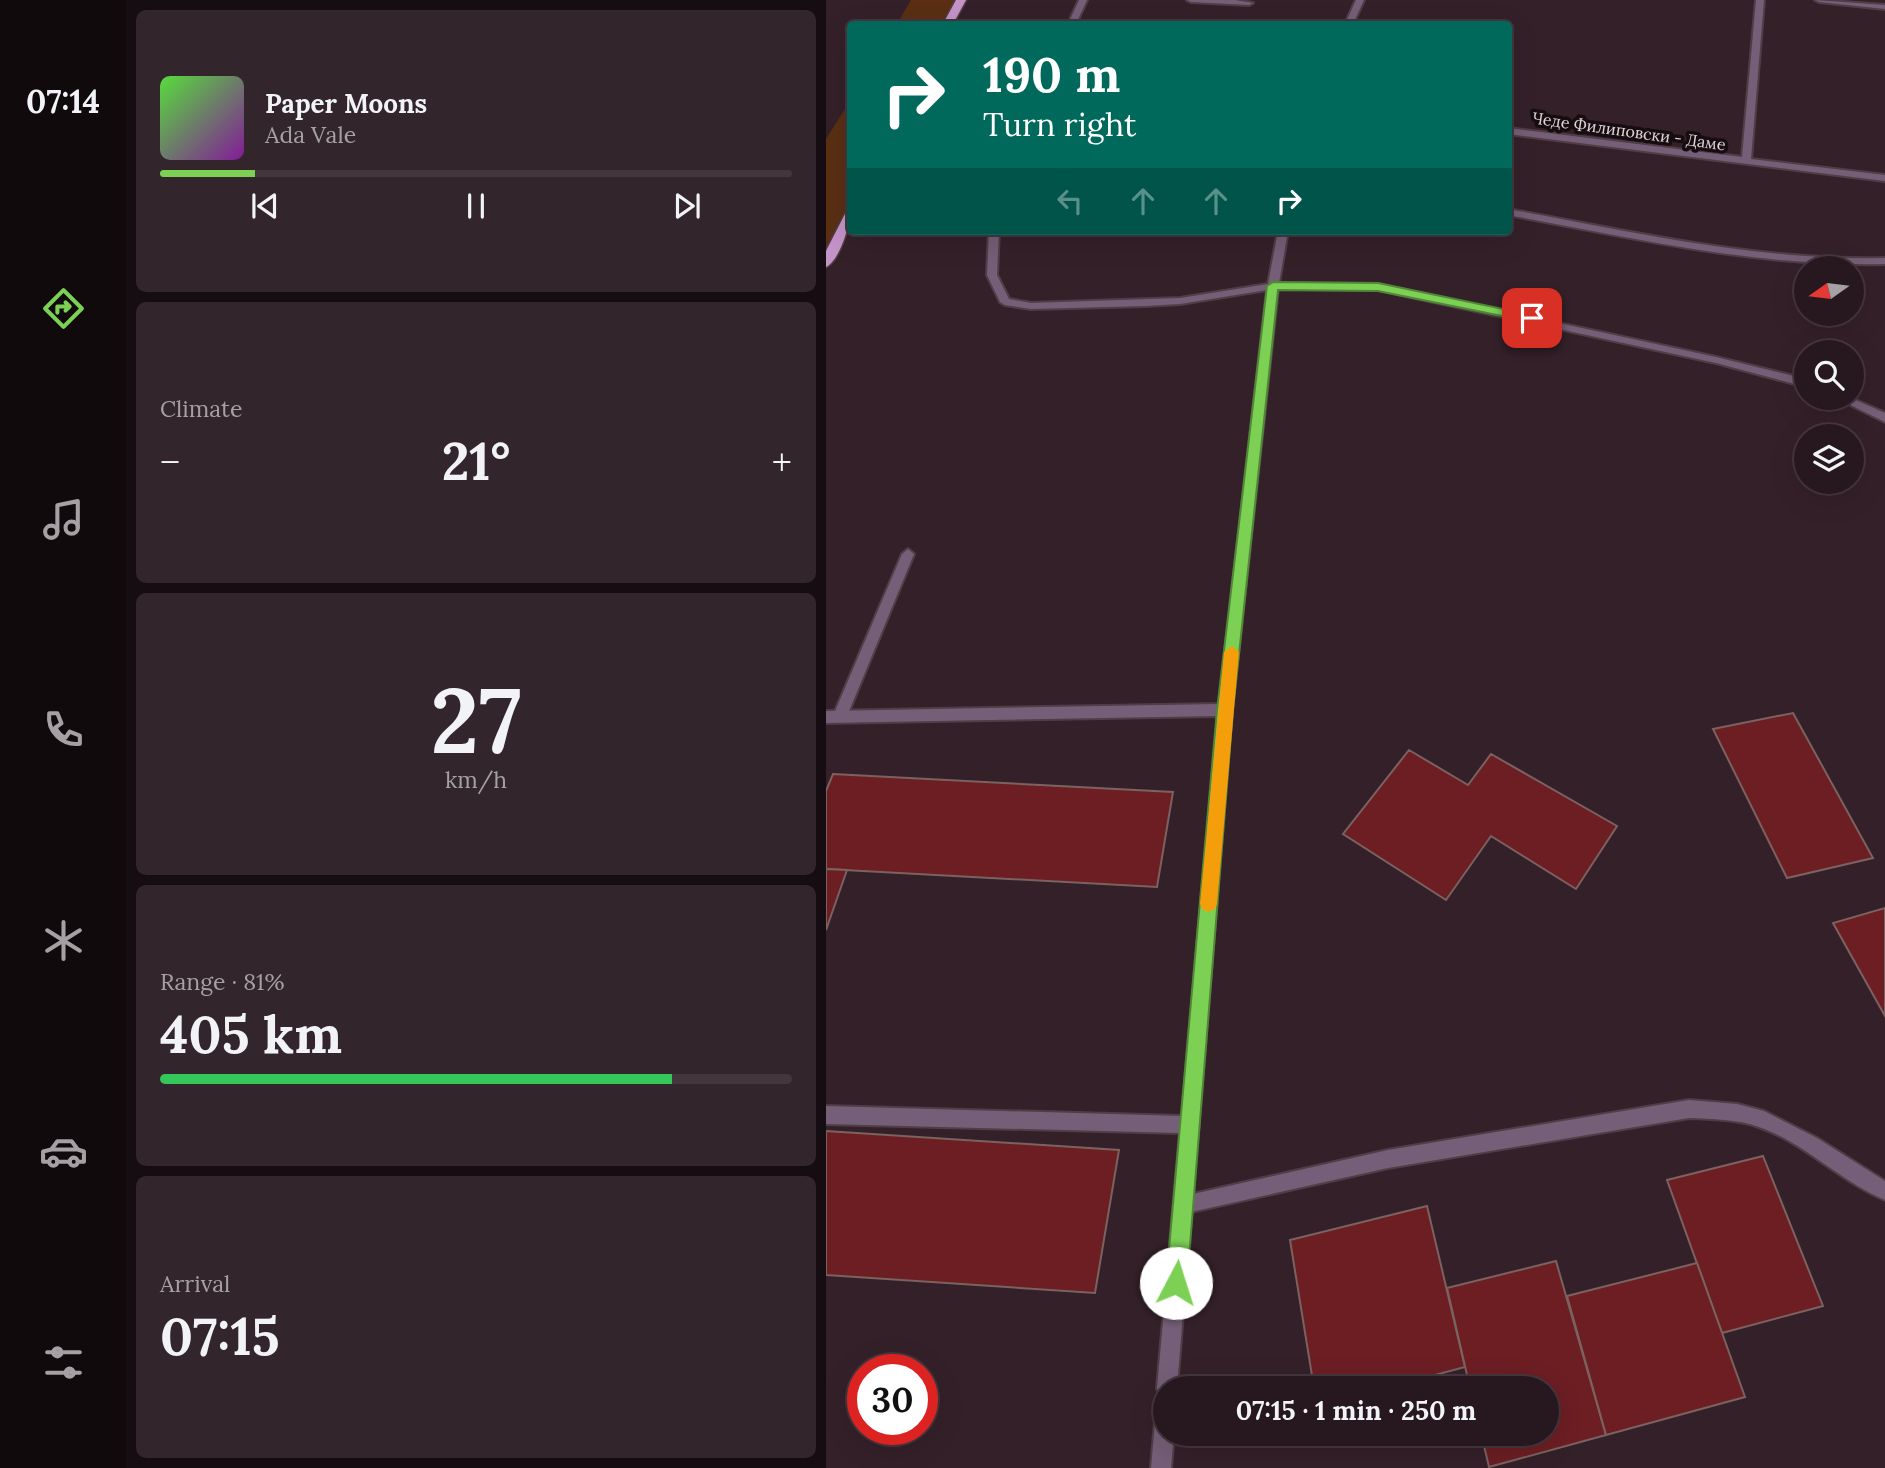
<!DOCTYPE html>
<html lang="en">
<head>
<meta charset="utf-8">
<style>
	body { margin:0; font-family:Lora,serif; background:#33252c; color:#f1f3f6; height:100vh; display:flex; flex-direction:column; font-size:26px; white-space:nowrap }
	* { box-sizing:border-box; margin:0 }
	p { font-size:23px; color:#a4a0a4 }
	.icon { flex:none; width:38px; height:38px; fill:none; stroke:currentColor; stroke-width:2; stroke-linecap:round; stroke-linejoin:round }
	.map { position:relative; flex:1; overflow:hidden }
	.sheet { display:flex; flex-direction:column; gap:10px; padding:10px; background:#150d11; width:700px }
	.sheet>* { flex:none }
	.banner { position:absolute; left:21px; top:21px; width:665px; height:214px; border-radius:7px; box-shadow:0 7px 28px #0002,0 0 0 2px #43373d; background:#00695c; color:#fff; overflow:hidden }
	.needle { width:46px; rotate:256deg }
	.buttons { position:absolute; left:968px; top:256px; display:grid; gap:14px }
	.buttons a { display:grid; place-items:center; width:70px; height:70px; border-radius:50%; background:#27181f; box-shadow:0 7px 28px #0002,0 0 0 2px #43373d; font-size:35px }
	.speed { position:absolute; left:21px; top:1354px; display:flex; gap:14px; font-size:35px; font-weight:700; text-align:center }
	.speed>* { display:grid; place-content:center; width:91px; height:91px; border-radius:50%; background:#27181f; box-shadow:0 7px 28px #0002,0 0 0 2px #43373d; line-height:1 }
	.speed .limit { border:10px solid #d22; background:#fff; color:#111 }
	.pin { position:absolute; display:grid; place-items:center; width:60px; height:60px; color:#fff; margin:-30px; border-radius:14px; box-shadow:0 4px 10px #0006 }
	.me { position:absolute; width:77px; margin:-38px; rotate:5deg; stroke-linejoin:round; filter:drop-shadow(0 0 5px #0008) }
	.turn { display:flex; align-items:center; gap:24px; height:147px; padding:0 21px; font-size:32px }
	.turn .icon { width:91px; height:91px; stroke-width:2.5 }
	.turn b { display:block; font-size:49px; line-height:60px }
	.lanes { display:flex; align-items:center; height:66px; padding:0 21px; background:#0003; justify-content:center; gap:35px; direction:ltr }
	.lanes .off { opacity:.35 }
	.big { font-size:52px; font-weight:700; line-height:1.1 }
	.sheet .tile { flex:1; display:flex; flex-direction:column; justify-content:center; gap:10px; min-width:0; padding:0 24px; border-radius:10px; background:#33252c }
	.sheet .dial { align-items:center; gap:0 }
	.dial b { font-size:91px; line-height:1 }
	.song { display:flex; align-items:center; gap:21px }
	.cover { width:84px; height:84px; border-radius:10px; background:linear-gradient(135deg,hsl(110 70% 55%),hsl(290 70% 35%)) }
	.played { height:7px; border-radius:4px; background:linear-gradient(90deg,#7cd155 15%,#43373d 15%) }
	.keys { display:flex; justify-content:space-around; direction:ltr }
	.heat { display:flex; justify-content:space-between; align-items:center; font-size:38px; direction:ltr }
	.charge { height:10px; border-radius:5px; background:linear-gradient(90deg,#34c759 81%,#43373d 0) }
	.trip { position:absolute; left:327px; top:1376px; width:406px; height:70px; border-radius:35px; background:#27181f; box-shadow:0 7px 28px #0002,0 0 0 2px #43373d; font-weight:700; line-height:70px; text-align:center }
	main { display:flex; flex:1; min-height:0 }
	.dock { display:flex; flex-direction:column; width:126px; justify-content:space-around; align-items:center; background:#100a0c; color:#a4a0a4 }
	.dock .icon { width:49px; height:49px }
	.dock .active { color:#7cd155 }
	.dock b { font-size:32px; color:#f1f3f6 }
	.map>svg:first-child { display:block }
	.green { fill:#5a2f14 }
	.building { fill:#6c1e23; stroke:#7b6261; stroke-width:2 }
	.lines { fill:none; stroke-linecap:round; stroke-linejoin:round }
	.service-casing { stroke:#503d45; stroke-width:4 }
	.minor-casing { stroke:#503d45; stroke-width:4 }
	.primary-casing { stroke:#503d45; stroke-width:3 }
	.service { fill:#755e77; fill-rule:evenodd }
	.minor { fill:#755e77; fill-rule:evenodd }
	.primary { fill:#c493c8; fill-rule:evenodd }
	.route { fill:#7cd155; stroke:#518837; stroke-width:2 }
	.slow { fill:#f59e0b }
	.labels { text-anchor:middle; stroke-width:7; stroke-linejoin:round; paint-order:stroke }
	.far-street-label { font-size:16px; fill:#e2d4d9; stroke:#160d11 }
</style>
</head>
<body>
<main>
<nav class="dock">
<b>07:14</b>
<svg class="icon active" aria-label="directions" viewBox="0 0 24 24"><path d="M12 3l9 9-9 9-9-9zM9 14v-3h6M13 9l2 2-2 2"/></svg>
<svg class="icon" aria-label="music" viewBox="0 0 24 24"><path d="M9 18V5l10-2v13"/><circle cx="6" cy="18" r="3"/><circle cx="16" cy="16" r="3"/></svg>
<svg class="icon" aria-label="phone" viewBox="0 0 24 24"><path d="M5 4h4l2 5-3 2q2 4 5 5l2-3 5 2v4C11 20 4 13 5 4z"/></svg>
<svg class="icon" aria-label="climate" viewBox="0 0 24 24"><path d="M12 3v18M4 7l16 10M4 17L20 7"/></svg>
<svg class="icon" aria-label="car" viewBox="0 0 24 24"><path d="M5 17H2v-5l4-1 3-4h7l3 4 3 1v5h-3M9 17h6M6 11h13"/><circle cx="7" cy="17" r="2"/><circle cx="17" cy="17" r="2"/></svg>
<svg class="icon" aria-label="filters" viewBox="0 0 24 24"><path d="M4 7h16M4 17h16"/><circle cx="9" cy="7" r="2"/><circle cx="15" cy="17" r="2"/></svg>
</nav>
<section class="sheet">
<div class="tile">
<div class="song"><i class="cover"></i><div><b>Paper Moons</b><p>Ada Vale</p></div></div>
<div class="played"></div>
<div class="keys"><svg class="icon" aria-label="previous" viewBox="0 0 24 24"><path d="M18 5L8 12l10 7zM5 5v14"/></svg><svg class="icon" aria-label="pause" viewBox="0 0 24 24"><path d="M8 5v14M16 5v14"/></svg><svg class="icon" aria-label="next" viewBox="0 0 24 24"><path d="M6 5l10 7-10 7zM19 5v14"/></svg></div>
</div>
<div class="tile"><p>Climate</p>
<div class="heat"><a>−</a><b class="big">21°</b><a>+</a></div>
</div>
<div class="tile dial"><b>27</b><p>km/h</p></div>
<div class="tile"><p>Range · 81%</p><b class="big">405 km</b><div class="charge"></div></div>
<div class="tile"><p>Arrival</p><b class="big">07:15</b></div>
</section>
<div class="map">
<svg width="1059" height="1468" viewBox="0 0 1059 1468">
	<rect width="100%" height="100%" fill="#342029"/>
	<g class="green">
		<polygon points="85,0 135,0 122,24 71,24"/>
		<polygon points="24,101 24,215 0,263 0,139"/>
	</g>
	<g class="building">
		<polygon points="967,713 1047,858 961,878 887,729"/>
		<polygon points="583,750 642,785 665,754 791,826 750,889 665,836 620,900 517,834"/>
		<polygon points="7,774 347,792 331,887 0,869 0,791"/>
		<polygon points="0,869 21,870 0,930"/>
		<polygon points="1059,908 1059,1016 1007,923"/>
		<polygon points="0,1131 293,1150 269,1293 0,1275"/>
		<polygon points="937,1156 997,1306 896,1333 841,1180"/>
		<polygon points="601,1206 639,1367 560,1388 488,1388 464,1240"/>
		<polygon points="730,1261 780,1435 663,1467 655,1433 721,1433 721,1388 644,1388 621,1288"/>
		<polygon points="871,1263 919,1397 780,1435 741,1296"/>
	</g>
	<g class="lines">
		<g class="service-casing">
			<polygon id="service" points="82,549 88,554 21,716 19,720 9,720 7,716 76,554"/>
		</g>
		<g class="minor-casing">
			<g id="minor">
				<polygon points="253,0 261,0 250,24 242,24"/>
				<polygon points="361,0 409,0 427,3 423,5 365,2"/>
				<polygon points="530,0 538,0 527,24 519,24"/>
				<polygon points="930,0 938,0 925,159 1059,175 1059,181 682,134 682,128 916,157"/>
				<polygon points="989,0 1059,5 1059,9 993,2"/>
				<path d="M 682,209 C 809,232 930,261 1059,258 L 1059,264 C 930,267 809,238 682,215 Z"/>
				<path d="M 163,231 L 173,231 L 171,275 L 183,299 L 205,303 L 354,298 L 442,284 L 452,231 L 462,231 L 453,283 L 552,284 L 890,357 L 980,379 L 980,387 L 890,363 L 552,290 L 452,289 L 406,710 L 367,1194 L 562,1150 L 863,1100 L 911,1104 L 938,1111 L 991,1138 L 1059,1181 L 1059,1200 C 1015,1182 979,1143 933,1127 C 911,1119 886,1119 863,1118 L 562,1168 L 365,1212 L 351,1388 L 340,1388 L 340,1397 L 334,1395 L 331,1388 L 354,1133 L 0,1124 L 0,1106 L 356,1116 L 392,716 L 0,723 L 0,711 L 393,704 L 441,290 L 354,304 L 320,306 L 205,309 L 179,305 L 174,302 L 161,275 Z"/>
				<polygon points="1008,397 1023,397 1059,413 1059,422"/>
				<polygon points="340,1401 340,1433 348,1433 345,1468 325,1468 330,1411 333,1404"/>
			</g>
		</g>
		<g class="primary-casing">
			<g id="primary">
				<polygon points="130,0 140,0 127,24 117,24"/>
				<path d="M 20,212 L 24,212 C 24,226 13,261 0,267 L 0,251 Z"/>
			</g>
		</g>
		<use href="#service" class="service"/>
		<use href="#minor" class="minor"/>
		<use href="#primary" class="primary"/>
	</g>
	<polygon class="route" points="447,282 552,283 706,315 712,318 706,322 552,291 452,290 407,710 361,1283 358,1291 350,1294 343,1291 340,1283 391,710 441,286"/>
	<polygon class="slow" points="406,646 413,652 391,904 389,909 382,912 376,909 374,904 398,652"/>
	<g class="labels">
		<g class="far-street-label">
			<text transform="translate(803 131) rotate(8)" y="6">Чеде Филиповски - Даме</text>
		</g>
	</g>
</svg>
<div class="buttons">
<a><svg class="needle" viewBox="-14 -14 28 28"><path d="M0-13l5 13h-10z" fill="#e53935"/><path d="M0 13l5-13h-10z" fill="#a4a0a4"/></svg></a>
<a><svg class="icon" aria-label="search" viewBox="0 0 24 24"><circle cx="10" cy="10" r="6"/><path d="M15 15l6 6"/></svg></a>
<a><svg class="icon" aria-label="layers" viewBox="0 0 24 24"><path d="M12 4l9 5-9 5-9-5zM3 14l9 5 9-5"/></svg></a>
</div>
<div class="speed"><div class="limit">30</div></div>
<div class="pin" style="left:706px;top:318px;background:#d93025"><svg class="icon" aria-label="arrive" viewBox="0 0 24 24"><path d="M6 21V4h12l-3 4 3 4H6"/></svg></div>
<svg class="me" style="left:350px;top:1283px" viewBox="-20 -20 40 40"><circle r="19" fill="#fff"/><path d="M0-13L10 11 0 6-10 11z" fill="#7cd155"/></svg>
<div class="trip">07:15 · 1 min · 250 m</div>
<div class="banner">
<div class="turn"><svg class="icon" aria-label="right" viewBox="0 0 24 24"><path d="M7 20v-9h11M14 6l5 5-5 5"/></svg><div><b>190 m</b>Turn right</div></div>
<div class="lanes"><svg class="icon off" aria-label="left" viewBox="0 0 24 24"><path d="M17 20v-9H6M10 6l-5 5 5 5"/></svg><svg class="icon off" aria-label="ahead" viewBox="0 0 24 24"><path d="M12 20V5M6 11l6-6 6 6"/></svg><svg class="icon off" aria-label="ahead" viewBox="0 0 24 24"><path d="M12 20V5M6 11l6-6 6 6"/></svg><svg class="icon" aria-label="right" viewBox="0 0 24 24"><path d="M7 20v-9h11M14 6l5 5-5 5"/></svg></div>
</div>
</div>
</main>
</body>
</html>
